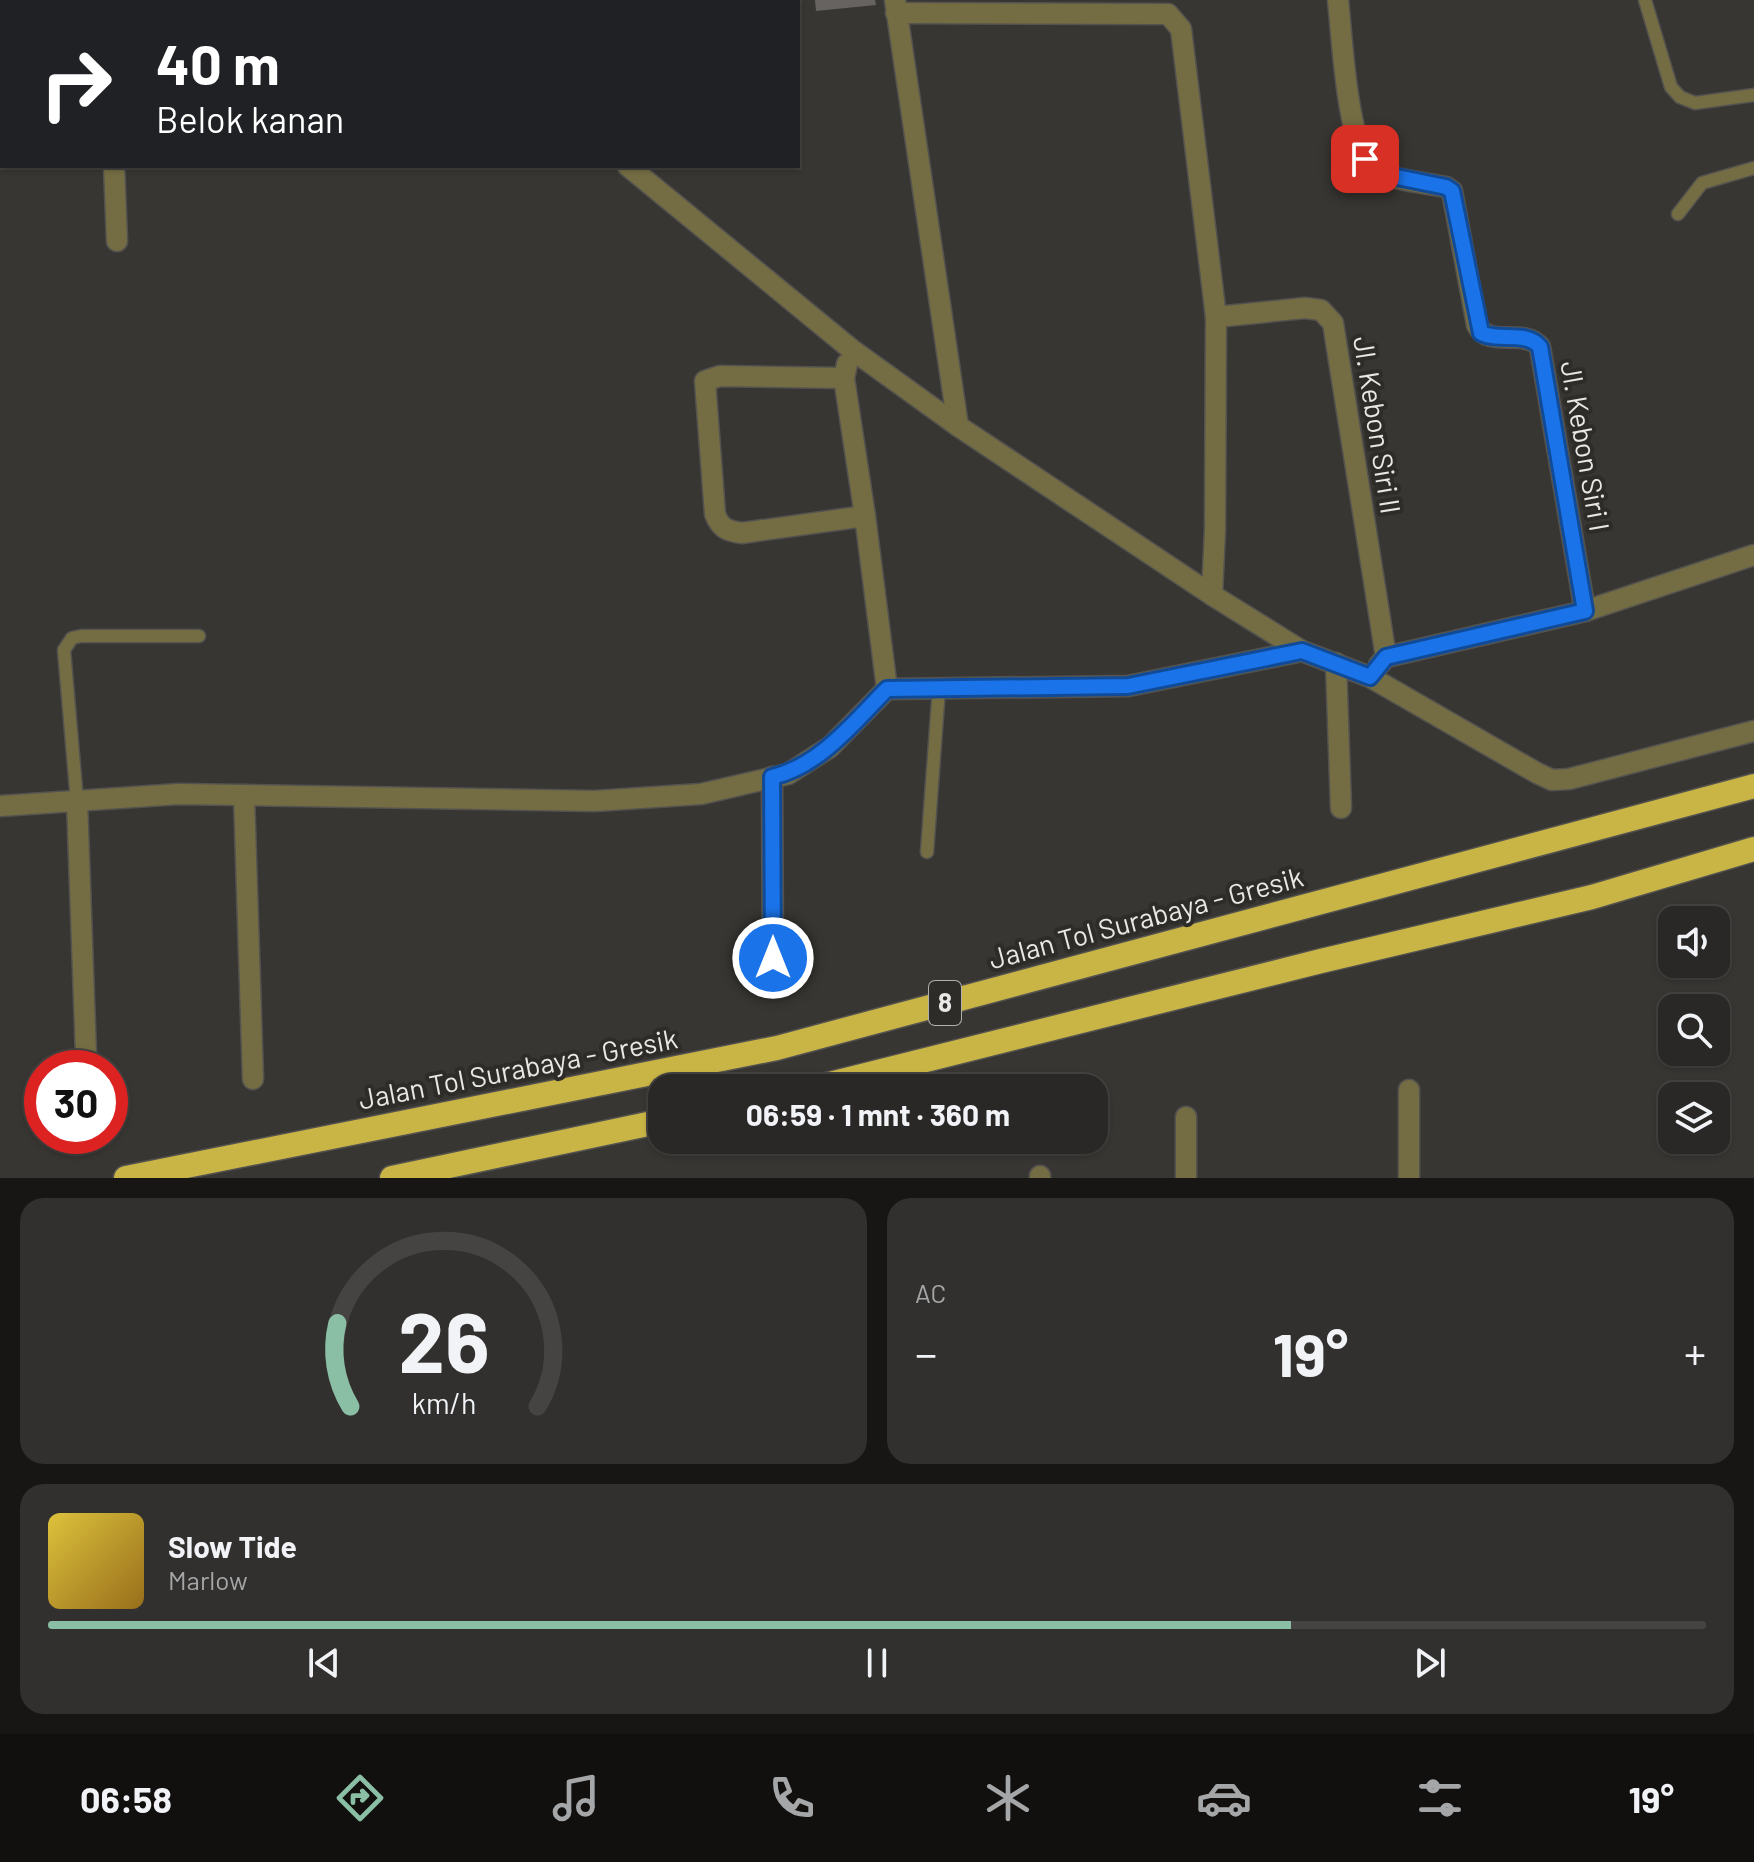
<!DOCTYPE html>
<html lang="id">
<head>
<meta charset="utf-8">
<style>
	body { margin:0; font-family:Barlow,sans-serif; background:#32302e; color:#f1f3f6; height:100vh; display:flex; flex-direction:column; font-size:30px; white-space:nowrap }
	* { box-sizing:border-box; margin:0 }
	p { font-size:26px; color:#a5a6a7 }
	.icon { flex:none; width:44px; height:44px; fill:none; stroke:currentColor; stroke-width:2; stroke-linecap:round; stroke-linejoin:round }
	.map { position:relative; height:1178px; overflow:hidden }
	.sheet { display:flex; flex-direction:column; gap:20px; padding:20px; background:#171615; flex:1 }
	.sheet>* { flex:none }
	.hud { position:absolute; left:0px; top:0px; width:800px; height:168px; box-shadow:0 2px 6px #0004,0 0 0 2px #464443; background:#202124; color:#fff; overflow:hidden }
	.controls { position:absolute; left:1658px; top:906px; display:grid; gap:16px }
	.controls a { display:grid; place-items:center; width:72px; height:72px; border-radius:16px; background:#2a2826; box-shadow:0 2px 6px #0004,0 0 0 2px #464443; font-size:40px }
	.speed { position:absolute; left:24px; top:1050px; display:flex; gap:16px; font-size:40px; font-weight:700; text-align:center }
	.speed>* { display:grid; place-content:center; width:104px; height:104px; border-radius:50%; background:#2a2826; box-shadow:0 2px 6px #0004,0 0 0 2px #464443; line-height:1 }
	.speed .limit { border:12px solid #d22; background:#fff; color:#111 }
	.pin { position:absolute; display:grid; place-items:center; width:68px; height:68px; color:#fff; margin:-34px; border-radius:16px; box-shadow:0 4px 12px #0006 }
	.me { position:absolute; width:88px; margin:-44px; rotate:0deg; stroke-linejoin:round; filter:drop-shadow(0 0 6px #0008) }
	.turn { display:flex; align-items:center; gap:28px; height:168px; padding:0 24px; font-size:36px }
	.turn .icon { width:104px; height:104px; stroke-width:2.5 }
	.turn b { display:block; font-size:56px; line-height:68px }
	.big { font-size:60px; font-weight:700; line-height:1.1 }
	.sheet .tile { flex:1; display:flex; flex-direction:column; justify-content:center; gap:12px; min-width:0; padding:0 28px; border-radius:24px; background:#32302e }
	.sheet .dial { align-items:center; gap:0 }
	.dial svg { height:208px; overflow:visible; fill:none; stroke:#464443; stroke-width:7; stroke-linecap:round; text-anchor:middle }
	.dial text { fill:#f1f3f6; stroke:none }
	.song { display:flex; align-items:center; gap:24px }
	.cover { width:96px; height:96px; border-radius:12px; background:linear-gradient(135deg,hsl(50 70% 55%),hsl(40 70% 35%)) }
	.played { height:8px; border-radius:4px; background:linear-gradient(90deg,#8abfa5 75%,#464443 75%) }
	.keys { display:flex; justify-content:space-around; direction:ltr }
	.heat { display:flex; justify-content:space-between; align-items:center; font-size:44px; direction:ltr }
	.sheet .tiles { flex:1; display:grid; gap:20px; grid-template-columns:1fr 1fr }
	.tile:last-child { grid-column:span 2 }
	.trip { position:absolute; left:648px; top:1074px; width:460px; height:80px; border-radius:24px; background:#2a2826; box-shadow:0 2px 6px #0004,0 0 0 2px #464443; font-weight:700; line-height:80px; text-align:center }
	.tabs { display:flex; height:128px; justify-content:space-around; align-items:center; background:#11100f; color:#a5a6a7 }
	.tabs .icon { width:56px; height:56px }
	.tabs .current { color:#8abfa5 }
	.tabs b { font-size:36px; color:#f1f3f6 }
	.map>svg:first-child { display:block }
	.building { fill:#676360 }
	.lines { fill:none; stroke-linecap:round; stroke-linejoin:round }
	.service-casing { stroke:#54524f; stroke-width:15 }
	.minor-casing { stroke:#54524f; stroke-width:23 }
	.motorway-casing { stroke:#54524f; stroke-width:27 }
	.service { stroke:#746d43; stroke-width:12 }
	.minor { stroke:#746d43; stroke-width:20 }
	.motorway { stroke:#c9b545; stroke-width:24 }
	.route-casing { stroke:#114b97; stroke-width:20 }
	.route { stroke:#1a73e8; stroke-width:14 }
	.labels { text-anchor:middle; stroke-width:8; stroke-linejoin:round; paint-order:stroke }
	.shield { fill:#2e2c29; stroke:#b1b0ad; stroke-width:2 }
	.shield-label { font-size:26px; font-weight:bold; fill:#e9e8e6 }
	.street-label { font-size:28px; fill:#e9e8e6; stroke:#2e2c29 }
</style>
</head>
<body>
<div class="map">
<svg width="1754" height="1178" viewBox="0 0 1754 1178">
	<rect width="100%" height="100%" fill="#383632"/>
	<polygon class="building" points="815,0 875,0 876,5 816,11"/>
	<g class="lines">
		<g class="service-casing">
			<g id="service">
				<polyline points="1645,0 1671,87 1680,97 1695,103 1754,95"/>
				<polyline points="1678,214 1702,183 1754,168"/>
				<polyline points="77,801 64,650 72,638 81,636 199,636"/>
				<polyline points="927,852 939,688"/>
			</g>
		</g>
		<g class="minor-casing">
			<g id="minor">
				<polyline points="101,0 101,2"/>
				<polyline points="460,0 462,2"/>
				<polyline points="895,0 958,426"/>
				<path d="M 1338,0 C 1342,36 1347,148 1373,169 C 1387,180 1428,183 1446,187 L 1452,191 L 1477,325 C 1489,349 1524,327 1540,347 L 1585,611"/>
				<polyline points="896,13 1168,14 1181,29 1216,317 1215,530 1212,595"/>
				<polyline points="114,166 117,241"/>
				<polyline points="628,166 851,349 958,426 1212,595 1302,651 1370,677 1537,773 1552,780 1569,779 1754,731"/>
				<polyline points="1216,317 1305,308 1321,310 1333,323 1386,657"/>
				<polyline points="847,364 844,378 865,516 887,689"/>
				<path d="M 844,378 L 720,376 L 705,381 L 715,514 C 720,528 727,531 742,533 L 865,516"/>
				<polyline points="1336,663 1341,808"/>
				<polyline points="1379,665 1386,657 1585,611 1754,555"/>
				<polyline points="772,777 773,958"/>
				<polyline points="244,795 253,1079"/>
				<polyline points="77,801 86,1055"/>
				<polyline points="0,806 179,794 595,801 701,794 788,774 830,747 887,689 1128,686 1302,651"/>
				<polyline points="1409,1090 1409,1178"/>
				<polyline points="1040,1178 1040,1176"/>
				<polyline points="1186,1178 1186,1117"/>
			</g>
		</g>
		<g class="motorway-casing">
			<g id="motorway">
				<polyline points="814,1088 1321,961 1592,897 1754,849"/>
				<polyline points="126,1178 777,1048 1754,786"/>
				<polyline points="392,1178 662,1121"/>
			</g>
		</g>
		<use href="#service" class="service"/>
		<use href="#minor" class="minor"/>
		<use href="#motorway" class="motorway"/>
	</g>
	<g class="lines">
		<g class="route-casing">
			<path id="route" d="M 773,958 L 772,777 C 820,766 854,722 887,689 L 1128,686 L 1302,651 L 1370,677 L 1386,657 L 1585,611 L 1540,347 C 1526,330 1499,342 1481,333 L 1452,191 L 1446,187 L 1382,174 L 1365,159"/>
		</g>
		<use href="#route" class="route"/>
	</g>
	<g class="labels">
		<rect class="shield" x="929" y="981" width="32" height="44" rx="6"/>
		<g class="shield-label">
			<text x="945" y="1012">8</text>
		</g>
		<g class="street-label">
			<text transform="translate(1377 425) rotate(81)" y="10">Jl. Kebon Siri II</text>
			<text transform="translate(1585 446) rotate(80)" y="10">Jl. Kebon Siri I</text>
			<text transform="translate(1146 918) rotate(-15)" y="10">Jalan Tol Surabaya - Gresik</text>
			<text transform="translate(518 1069) rotate(-11)" y="10">Jalan Tol Surabaya - Gresik</text>
		</g>
	</g>
</svg>
<div class="controls">
<a><svg class="icon" aria-label="sound" viewBox="0 0 24 24"><path d="M4 9h4l5-4v14l-5-4H4zM17 9q2 3 0 6"/></svg></a>
<a><svg class="icon" aria-label="search" viewBox="0 0 24 24"><circle cx="10" cy="10" r="6"/><path d="M15 15l6 6"/></svg></a>
<a><svg class="icon" aria-label="layers" viewBox="0 0 24 24"><path d="M12 4l9 5-9 5-9-5zM3 14l9 5 9-5"/></svg></a>
</div>
<div class="speed"><div class="limit">30</div></div>
<div class="pin" style="left:1365px;top:159px;background:#d93025"><svg class="icon" aria-label="arrive" viewBox="0 0 24 24"><path d="M6 21V4h12l-3 4 3 4H6"/></svg></div>
<svg class="me" style="left:773px;top:958px" viewBox="-20 -20 40 40"><circle r="17" fill="#1a73e8" stroke="#fff" stroke-width="3"/><path d="M0-11L8 9 0 5-8 9z" fill="#fff"/></svg>
<div class="trip">06:59 · 1 mnt · 360 m</div>
<div class="hud">
<div class="turn"><svg class="icon" aria-label="right" viewBox="0 0 24 24"><path d="M7 20v-9h11M14 6l5 5-5 5"/></svg><div><b>40 m</b>Belok kanan</div></div>
</div>
</div>
<section class="sheet">
<div class="tiles">
<div class="tile dial"><svg viewBox="0 0 100 80">
<path d="M14 69A42 42 0 1 1 86 69"/>
<path d="M14 69A42 42 0 0 1 9 37" stroke="#8abfa5"/>
<text x="50" y="56" font-size="32" font-weight="700">26</text>
<text x="50" y="72" font-size="11">km/h</text>
</svg></div>
<div class="tile"><p>AC</p>
<div class="heat"><a>−</a><b class="big">19°</b><a>+</a></div>
</div>
<div class="tile">
<div class="song"><i class="cover"></i><div><b>Slow Tide</b><p>Marlow</p></div></div>
<div class="played"></div>
<div class="keys"><svg class="icon" aria-label="previous" viewBox="0 0 24 24"><path d="M18 5L8 12l10 7zM5 5v14"/></svg><svg class="icon" aria-label="pause" viewBox="0 0 24 24"><path d="M8 5v14M16 5v14"/></svg><svg class="icon" aria-label="next" viewBox="0 0 24 24"><path d="M6 5l10 7-10 7zM19 5v14"/></svg></div>
</div>
</div>
</section>
<nav class="tabs">
<b>06:58</b>
<svg class="icon current" aria-label="directions" viewBox="0 0 24 24"><path d="M12 3l9 9-9 9-9-9zM9 14v-3h6M13 9l2 2-2 2"/></svg>
<svg class="icon" aria-label="music" viewBox="0 0 24 24"><path d="M9 18V5l10-2v13"/><circle cx="6" cy="18" r="3"/><circle cx="16" cy="16" r="3"/></svg>
<svg class="icon" aria-label="phone" viewBox="0 0 24 24"><path d="M5 4h4l2 5-3 2q2 4 5 5l2-3 5 2v4C11 20 4 13 5 4z"/></svg>
<svg class="icon" aria-label="climate" viewBox="0 0 24 24"><path d="M12 3v18M4 7l16 10M4 17L20 7"/></svg>
<svg class="icon" aria-label="car" viewBox="0 0 24 24"><path d="M5 17H2v-5l4-1 3-4h7l3 4 3 1v5h-3M9 17h6M6 11h13"/><circle cx="7" cy="17" r="2"/><circle cx="17" cy="17" r="2"/></svg>
<svg class="icon" aria-label="filters" viewBox="0 0 24 24"><path d="M4 7h16M4 17h16"/><circle cx="9" cy="7" r="2"/><circle cx="15" cy="17" r="2"/></svg>
<b>19°</b>
</nav>
</body>
</html>
